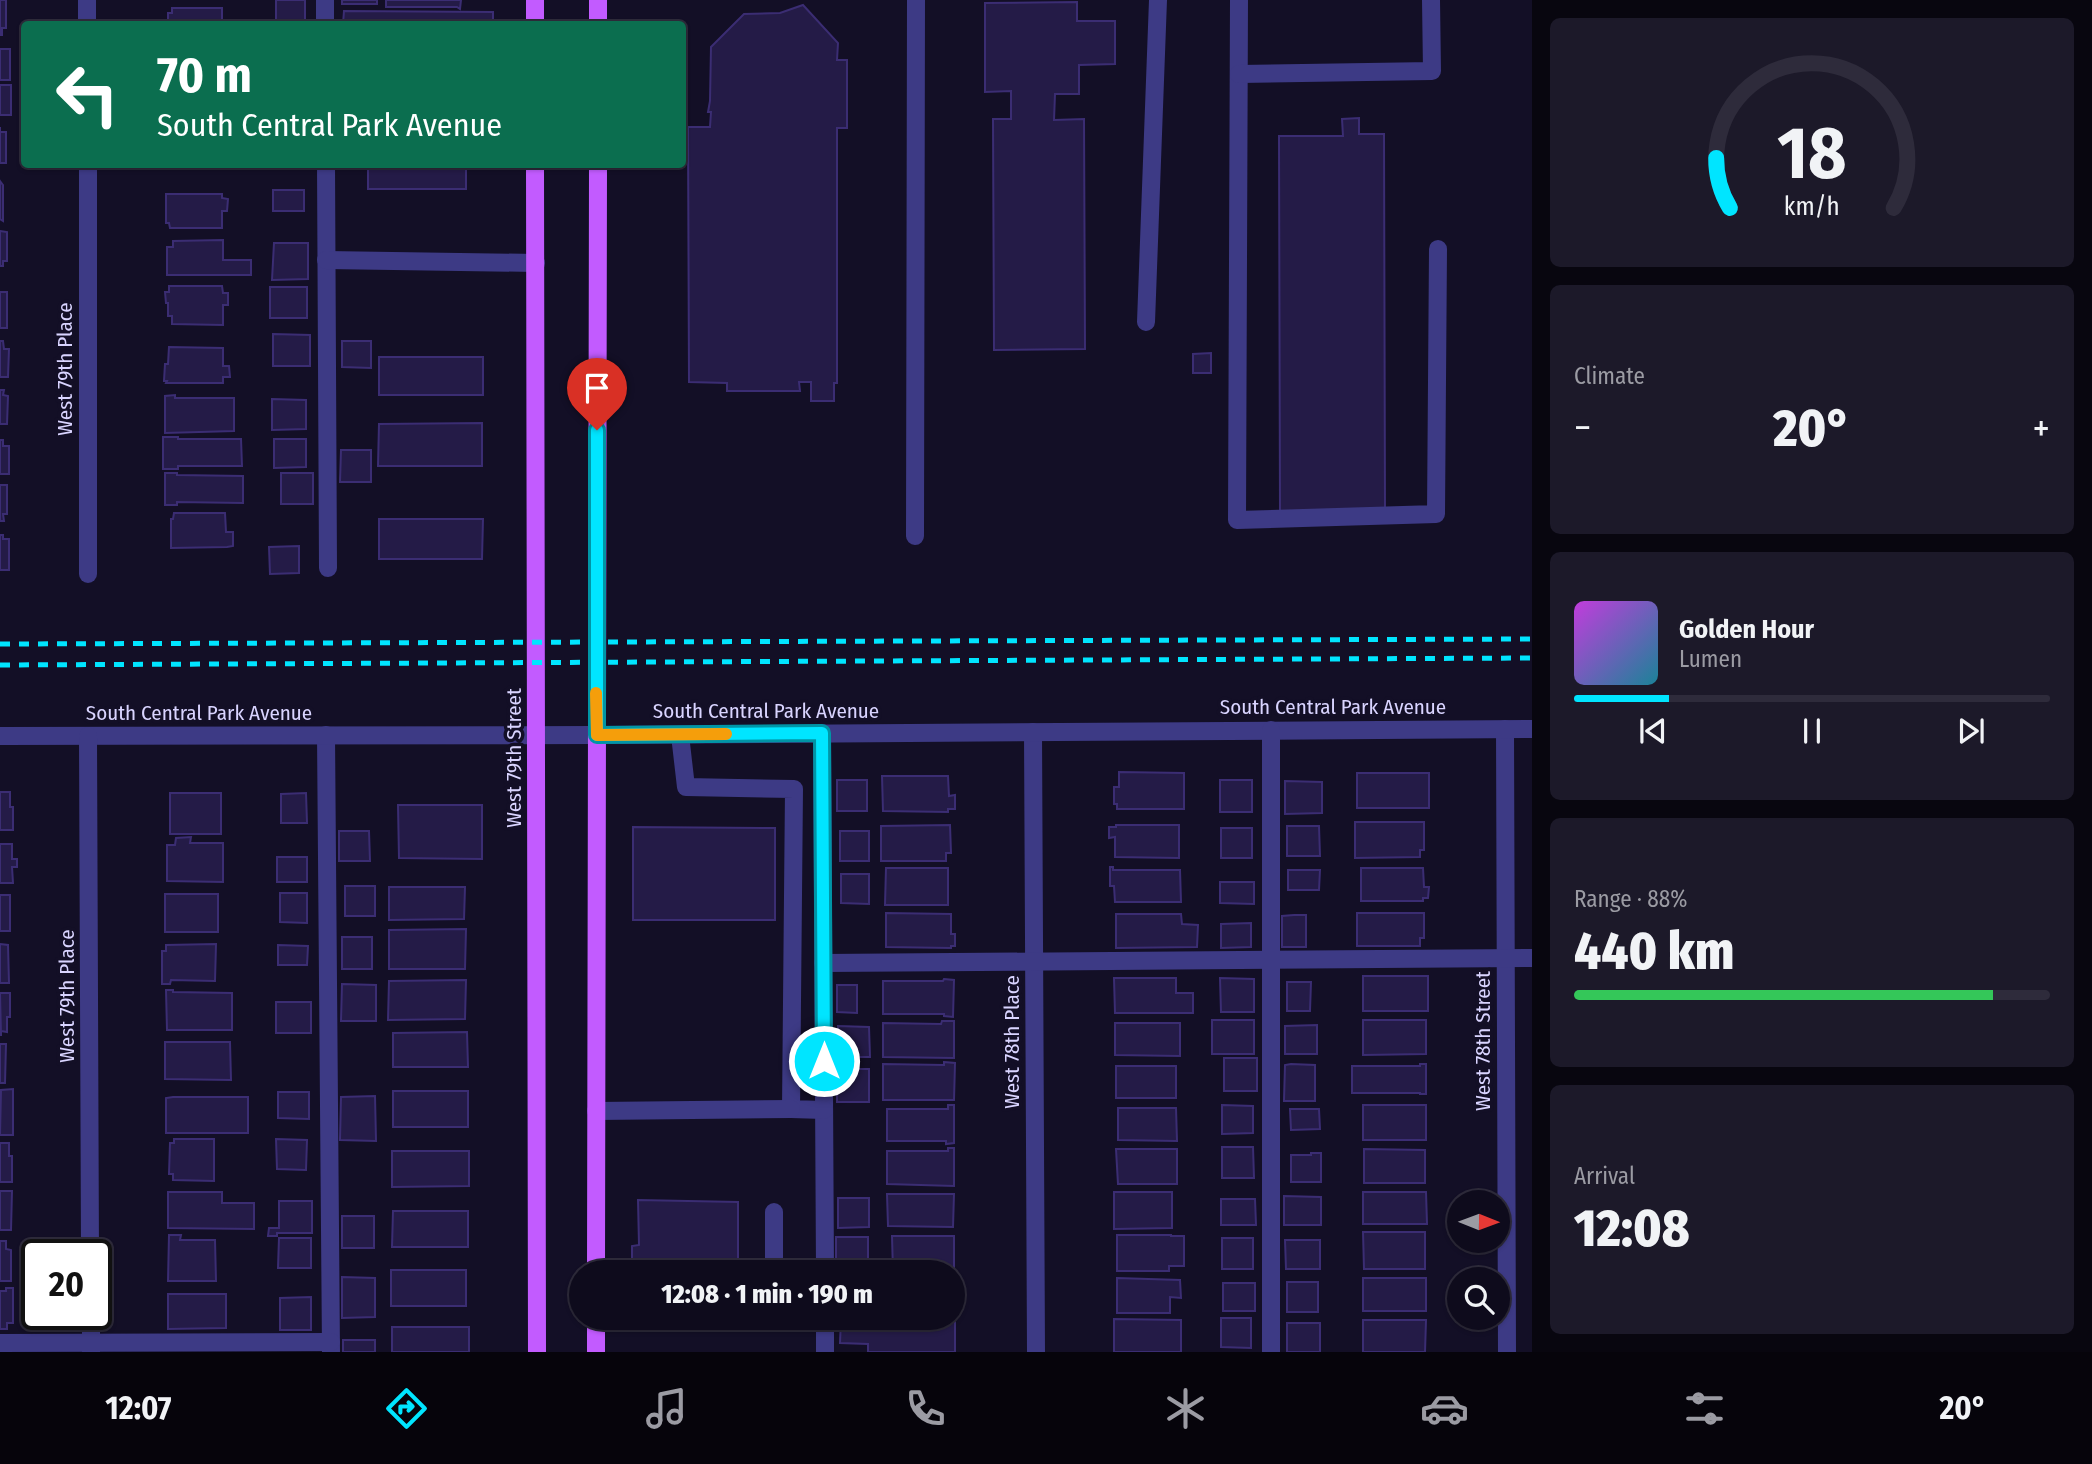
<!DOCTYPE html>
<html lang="en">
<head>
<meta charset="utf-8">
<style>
	body { margin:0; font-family:"Fira Sans Condensed",sans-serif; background:#1c1929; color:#f1f3f6; height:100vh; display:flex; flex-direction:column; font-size:26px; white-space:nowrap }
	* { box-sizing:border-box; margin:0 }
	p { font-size:23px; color:#9b9ba3 }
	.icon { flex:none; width:38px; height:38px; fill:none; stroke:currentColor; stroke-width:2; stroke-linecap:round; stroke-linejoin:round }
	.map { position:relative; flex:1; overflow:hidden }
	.panel { display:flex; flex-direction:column; gap:18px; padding:18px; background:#08060f; width:560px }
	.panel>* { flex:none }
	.guide { position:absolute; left:21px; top:21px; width:665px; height:147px; border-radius:7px; box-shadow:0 2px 5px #0004,0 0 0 2px #2e2b3b; background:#0b6e4f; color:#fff; overflow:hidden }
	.needle { width:46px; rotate:91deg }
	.tools { position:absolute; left:1447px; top:1190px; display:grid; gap:14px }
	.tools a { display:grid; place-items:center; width:63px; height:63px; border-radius:50%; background:#0e0b1c; box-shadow:0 2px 5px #0004,0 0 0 2px #2e2b3b; font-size:35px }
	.speed { position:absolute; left:21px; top:1239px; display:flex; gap:14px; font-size:35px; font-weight:700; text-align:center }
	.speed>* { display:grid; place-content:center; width:91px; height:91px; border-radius:50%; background:#0e0b1c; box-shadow:0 2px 5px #0004,0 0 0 2px #2e2b3b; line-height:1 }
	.speed .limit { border:4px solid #111; border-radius:10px; background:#fff; color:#111 }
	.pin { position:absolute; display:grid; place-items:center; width:60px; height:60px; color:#fff; margin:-72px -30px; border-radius:50% 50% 50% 0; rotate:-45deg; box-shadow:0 0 7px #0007 }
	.pin .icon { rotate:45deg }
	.me { position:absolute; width:77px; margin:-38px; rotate:0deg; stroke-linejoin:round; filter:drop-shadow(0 0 5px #0008) }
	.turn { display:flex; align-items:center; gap:24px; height:147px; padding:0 21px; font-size:32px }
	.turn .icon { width:91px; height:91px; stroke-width:2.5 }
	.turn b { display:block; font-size:49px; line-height:60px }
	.big { font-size:52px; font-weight:800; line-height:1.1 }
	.panel .tile { flex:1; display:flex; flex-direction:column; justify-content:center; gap:10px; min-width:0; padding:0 24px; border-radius:10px; background:#1c1929 }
	.panel .dial { align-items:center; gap:0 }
	.dial svg { height:182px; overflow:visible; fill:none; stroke:#2e2b3b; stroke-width:7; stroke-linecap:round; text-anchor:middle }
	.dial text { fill:#f1f3f6; stroke:none }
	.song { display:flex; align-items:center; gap:21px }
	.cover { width:84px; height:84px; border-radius:10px; background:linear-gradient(135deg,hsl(290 70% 55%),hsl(190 70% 35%)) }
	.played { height:7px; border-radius:4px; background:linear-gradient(90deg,#00e5ff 20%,#2e2b3b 20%) }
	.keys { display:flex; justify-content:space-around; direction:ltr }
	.heat { display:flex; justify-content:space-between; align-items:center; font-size:38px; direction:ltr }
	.charge { height:10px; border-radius:5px; background:linear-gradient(90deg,#34c759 88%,#2e2b3b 0) }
	.trip { position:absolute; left:569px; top:1260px; width:396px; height:70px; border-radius:35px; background:#0e0b1c; box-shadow:0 2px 5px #0004,0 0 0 2px #2e2b3b; font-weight:800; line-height:70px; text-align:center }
	.tabs { display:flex; height:112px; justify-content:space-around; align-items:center; background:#06040b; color:#9b9ba3 }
	.tabs .icon { width:49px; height:49px }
	.tabs .selected { color:#00e5ff }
	.tabs b { font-size:32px; color:#f1f3f6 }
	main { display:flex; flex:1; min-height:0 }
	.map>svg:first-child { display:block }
	.building { fill:#241b47; stroke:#3b2d73; stroke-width:2 }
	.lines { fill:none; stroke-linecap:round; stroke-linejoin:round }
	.minor { stroke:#3d3a85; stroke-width:18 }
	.major { stroke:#c25bff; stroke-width:18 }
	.rail { stroke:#00e5ff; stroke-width:5; stroke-dasharray:10 9; stroke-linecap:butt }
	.route-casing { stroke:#0095a6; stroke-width:18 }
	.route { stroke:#00e5ff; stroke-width:12 }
	.slow { stroke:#f59e0b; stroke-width:12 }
	.labels { text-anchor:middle; stroke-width:7; stroke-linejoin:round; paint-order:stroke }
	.street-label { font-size:21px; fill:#d9d4ff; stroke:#130f26 }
</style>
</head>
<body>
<main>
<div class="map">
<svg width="1532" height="1352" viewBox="0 0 1532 1352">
	<rect width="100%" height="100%" fill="#130f26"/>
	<g class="building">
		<polygon points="0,0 6,0 6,28 2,28 2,35 0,35"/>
		<rect x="276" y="0" width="29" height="24"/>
		<rect x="342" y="0" width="35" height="4"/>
		<polygon points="386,0 461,0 460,9 457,7 386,7"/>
		<polygon points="1077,2 1077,21 1115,21 1115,64 1079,65 1079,94 1055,94 1054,120 1084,119 1085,349 994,350 993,119 1011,119 1011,91 985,92 985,3"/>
		<polygon points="803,5 838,43 837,60 847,60 847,128 837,128 837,383 834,383 834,401 811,401 811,382 799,382 800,391 727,391 727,383 689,382 688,127 710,127 711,112 708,112 710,101 711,47 744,14 780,13"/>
		<polygon points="172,8 222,8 222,24 168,24 168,13 172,13"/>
		<polygon points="344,11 493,12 493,24 343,24"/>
		<rect x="0" y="49" width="10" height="31"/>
		<rect x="0" y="85" width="11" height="30"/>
		<polygon points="1359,118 1359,134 1384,134 1385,511 1280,511 1279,136 1343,136 1342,119"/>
		<polygon points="0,127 0,132 6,132 6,163 0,163"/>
		<polygon points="165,164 228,164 228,165 221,166 221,169 168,169 168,166"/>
		<rect x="368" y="164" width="98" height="25"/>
		<polygon points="0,181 3,185 3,221 0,219"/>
		<rect x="273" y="190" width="31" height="21"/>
		<polygon points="166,194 222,194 222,198 228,199 227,211 222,211 222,228 170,228 169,223 166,223"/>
		<polygon points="0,231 7,232 7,261 3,261 3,266 0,266"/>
		<polygon points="223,240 223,260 251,260 251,275 167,275 167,247 173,247 173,241"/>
		<polygon points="274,243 308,243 308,279 272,280"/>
		<polygon points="169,286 222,286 223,293 228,293 228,305 223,305 223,325 172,324 172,316 168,316 168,303 166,303 165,292 169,292"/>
		<rect x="270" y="287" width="37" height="31"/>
		<rect x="0" y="292" width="7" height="36"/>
		<polygon points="273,334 310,335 310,366 273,366"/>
		<polygon points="0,341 3,341 4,349 9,349 8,377 0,377"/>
		<polygon points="342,341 371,341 371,368 342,367"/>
		<polygon points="169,347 223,348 223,366 229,366 230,377 223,377 223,383 166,383 167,381 164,381 165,364 168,364"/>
		<polygon points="1211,353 1211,373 1193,373 1193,354"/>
		<rect x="379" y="357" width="104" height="38"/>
		<polygon points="0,390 4,390 3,395 8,396 7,424 0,424"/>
		<polygon points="175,395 175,398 234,398 234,431 165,433 165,396"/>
		<polygon points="272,399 306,400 306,429 272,430"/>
		<polygon points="482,423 482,466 378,466 379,424"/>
		<polygon points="163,437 178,437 178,439 241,439 242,466 178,466 178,469 163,469"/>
		<polygon points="274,439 306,439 306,467 274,468"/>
		<polygon points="0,440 3,440 3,446 9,446 9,474 0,474"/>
		<polygon points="341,450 371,450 371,482 340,482"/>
		<polygon points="165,473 177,473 177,475 243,476 243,503 177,502 177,505 165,505"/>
		<rect x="281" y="473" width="32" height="31"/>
		<polygon points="0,485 7,485 7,514 3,514 4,521 0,521"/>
		<polygon points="174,513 225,513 226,532 233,532 233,546 227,547 171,548 171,519 173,519"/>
		<polygon points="379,519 483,519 482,559 379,559"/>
		<polygon points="0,535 3,535 3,539 9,539 9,570 0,570"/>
		<polygon points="299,546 299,573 270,574 269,547"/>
		<polygon points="1119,772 1184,773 1184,809 1117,809 1117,804 1114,804 1114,787 1119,787"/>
		<rect x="1357" y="773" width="72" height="35"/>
		<polygon points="882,776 948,776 949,796 955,795 955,809 948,809 948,812 883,811"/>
		<rect x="837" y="780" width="30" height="31"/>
		<rect x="1220" y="780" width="32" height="32"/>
		<polygon points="1285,781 1322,782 1322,813 1285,814"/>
		<polygon points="0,792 10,792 10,807 13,807 13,830 0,830"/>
		<rect x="170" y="793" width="51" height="41"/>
		<polygon points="306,793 307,823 281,823 281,794"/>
		<polygon points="398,805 482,805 482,859 399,858"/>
		<polygon points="1355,822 1424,822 1424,850 1420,850 1420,857 1355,858"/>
		<polygon points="950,825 951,853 946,853 946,861 881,861 881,826"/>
		<polygon points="1116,825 1179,825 1179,858 1115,857 1115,837 1109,838 1109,827 1116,827"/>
		<polygon points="1287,826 1319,826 1320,856 1287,856"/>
		<polygon points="633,827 775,828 775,920 633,920"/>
		<rect x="1221" y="828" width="31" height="30"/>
		<polygon points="339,831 369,831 370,861 339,861"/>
		<rect x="840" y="831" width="29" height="30"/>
		<polygon points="191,837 190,843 223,843 223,882 167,881 167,845 175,845 176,838"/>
		<polygon points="0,844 12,844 12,859 17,859 17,867 12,867 13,883 0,883"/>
		<rect x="277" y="857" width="30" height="25"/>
		<polygon points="1110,867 1113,867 1113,870 1180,870 1181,902 1115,902 1114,886 1110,886"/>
		<polygon points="886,868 948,868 948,905 885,905"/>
		<polygon points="1361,868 1423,868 1424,887 1429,887 1428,898 1423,898 1423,901 1361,901"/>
		<polygon points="1288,870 1320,870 1319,890 1288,890"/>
		<polygon points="841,874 869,874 869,904 841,903"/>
		<polygon points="1220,882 1254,882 1254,904 1220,903"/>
		<rect x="345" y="886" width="30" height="30"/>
		<polygon points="389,887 465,887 464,919 389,920"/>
		<polygon points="280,893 307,893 307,923 280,922"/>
		<rect x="165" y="894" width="53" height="38"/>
		<rect x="0" y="895" width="10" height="36"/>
		<polygon points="886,913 951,914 951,934 955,934 955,946 951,946 951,948 886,947"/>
		<polygon points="1357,913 1424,913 1424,938 1420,938 1420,946 1357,946"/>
		<polygon points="1116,914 1181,914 1182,924 1198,925 1197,947 1116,948"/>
		<polygon points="1294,915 1306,915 1306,947 1282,947 1282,916"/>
		<polygon points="1251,923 1251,947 1221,948 1221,924"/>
		<polygon points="466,929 465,969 389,969 389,930"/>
		<rect x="342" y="937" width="30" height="32"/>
		<polygon points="0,944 8,945 9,983 0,983"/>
		<polygon points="216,944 215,981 171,980 170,984 162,984 162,951 166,951 166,945"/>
		<polygon points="278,945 308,946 307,965 278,965"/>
		<rect x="1363" y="976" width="65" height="35"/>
		<polygon points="1114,978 1176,978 1176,993 1193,993 1193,1013 1115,1013"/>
		<polygon points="1220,978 1254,979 1254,1012 1221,1012"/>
		<polygon points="944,979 954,980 953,1017 944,1016 944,1014 883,1014 883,981 943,981"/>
		<polygon points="466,980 465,1019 388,1020 389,981"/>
		<polygon points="1287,982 1311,982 1310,1011 1287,1011"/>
		<polygon points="342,984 376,985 376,1021 341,1021"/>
		<polygon points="837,985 857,985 857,1013 837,1012"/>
		<polygon points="166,990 173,990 173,992 232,993 232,1030 167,1030"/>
		<polygon points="0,993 10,993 10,1017 7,1017 7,1032 1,1031 1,1036"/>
		<rect x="276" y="1002" width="35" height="31"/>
		<rect x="1212" y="1020" width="42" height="34"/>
		<polygon points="1363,1020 1426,1020 1426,1054 1363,1055"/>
		<polygon points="942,1021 954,1021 954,1058 883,1057 883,1023 941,1024"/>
		<polygon points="1115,1023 1180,1023 1180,1056 1115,1055"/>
		<polygon points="1317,1025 1317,1054 1285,1054 1285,1026"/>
		<polygon points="838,1026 869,1027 870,1057 838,1057"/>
		<polygon points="467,1032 468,1067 393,1067 393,1033"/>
		<polygon points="165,1042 230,1042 231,1080 165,1079"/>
		<polygon points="0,1044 6,1044 5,1083 0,1083"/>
		<rect x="1224" y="1058" width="33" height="33"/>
		<polygon points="944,1062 955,1063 954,1100 883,1100 883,1064 944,1065"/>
		<polygon points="1291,1064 1315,1065 1315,1101 1284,1101 1285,1065"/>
		<polygon points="1420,1064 1426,1064 1426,1094 1420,1094 1420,1093 1352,1093 1352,1066 1420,1066"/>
		<rect x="1116" y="1066" width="60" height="32"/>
		<rect x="837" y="1069" width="32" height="33"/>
		<polygon points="13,1089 13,1135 0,1135 1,1090"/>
		<rect x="393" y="1091" width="75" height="36"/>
		<polygon points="278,1092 309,1092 309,1119 278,1118"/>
		<polygon points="375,1096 376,1141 340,1140 341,1097"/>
		<polygon points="173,1097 248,1097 248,1133 166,1133 166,1098"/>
		<polygon points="948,1105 954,1105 954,1143 946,1144 946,1141 887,1141 887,1109 948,1109"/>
		<polygon points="1222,1105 1253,1106 1253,1133 1222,1134"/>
		<rect x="1363" y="1105" width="63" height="35"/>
		<polygon points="1118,1108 1176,1108 1177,1141 1118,1140"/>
		<polygon points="1290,1109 1319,1109 1320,1129 1291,1130"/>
		<polygon points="174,1139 214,1139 214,1181 173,1180 173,1174 169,1174 170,1143 174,1143"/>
		<polygon points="276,1139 307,1140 306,1170 277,1169"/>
		<polygon points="0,1143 9,1143 9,1156 12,1156 12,1182 0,1182"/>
		<polygon points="1222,1147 1253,1147 1254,1178 1222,1178"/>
		<polygon points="948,1148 954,1148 954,1186 887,1184 887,1151 948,1151"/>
		<polygon points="1116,1149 1177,1149 1177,1184 1118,1184"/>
		<polygon points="1364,1149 1425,1150 1425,1183 1364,1183"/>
		<polygon points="392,1151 469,1151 469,1186 392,1187"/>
		<polygon points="1311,1153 1321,1153 1321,1182 1291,1182 1291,1155 1311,1155"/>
		<polygon points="0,1191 12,1191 11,1230 0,1230"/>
		<polygon points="168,1192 222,1192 222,1203 254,1203 254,1229 168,1228"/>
		<polygon points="1114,1192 1172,1192 1172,1228 1114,1229"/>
		<polygon points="1363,1192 1426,1192 1427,1224 1363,1224"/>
		<polygon points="887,1194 954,1194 953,1227 888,1226"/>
		<polygon points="1284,1196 1321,1197 1321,1225 1284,1225"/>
		<polygon points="838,1198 869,1198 869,1227 838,1228"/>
		<polygon points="1221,1199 1255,1199 1256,1225 1221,1225"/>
		<polygon points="638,1200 738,1202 738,1272 632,1272 632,1246 639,1245"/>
		<polygon points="279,1201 312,1201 312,1233 277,1233 277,1236 268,1236 269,1228 279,1228"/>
		<polygon points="393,1211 468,1211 468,1247 392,1247"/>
		<rect x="342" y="1216" width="32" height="32"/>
		<polygon points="1363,1232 1425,1232 1425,1269 1364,1269"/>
		<polygon points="169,1235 181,1235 180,1240 215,1240 216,1281 168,1281"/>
		<polygon points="1117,1235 1171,1235 1171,1236 1184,1236 1184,1266 1169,1266 1169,1271 1117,1271"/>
		<polygon points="892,1236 954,1236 954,1273 893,1272"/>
		<polygon points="836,1237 868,1237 868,1268 836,1267"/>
		<polygon points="279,1238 311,1238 311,1268 278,1268"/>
		<rect x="1222" y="1238" width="31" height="31"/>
		<polygon points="1285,1240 1320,1240 1320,1269 1286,1269"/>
		<polygon points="0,1241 6,1241 6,1249 11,1250 11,1281 0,1281"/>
		<rect x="391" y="1270" width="75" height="36"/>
		<polygon points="342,1277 375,1278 375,1317 342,1318"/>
		<polygon points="1117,1278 1180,1280 1181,1298 1170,1297 1170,1313 1117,1313"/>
		<rect x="1363" y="1278" width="63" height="33"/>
		<rect x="1287" y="1282" width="31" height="30"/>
		<rect x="1223" y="1283" width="32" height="28"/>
		<polygon points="6,1288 13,1288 13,1323 7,1323 7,1329 0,1329 0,1291 6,1291"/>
		<polygon points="168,1294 226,1294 226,1328 168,1329"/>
		<polygon points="311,1297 311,1330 280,1330 280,1298"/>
		<polygon points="841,1318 955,1320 955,1352 868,1352 868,1344 840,1343"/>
		<polygon points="1221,1318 1251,1318 1251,1348 1221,1347"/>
		<polygon points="1114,1319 1181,1320 1181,1352 1114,1352"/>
		<polygon points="1363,1320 1426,1320 1425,1352 1363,1352"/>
		<rect x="1287" y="1323" width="33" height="29"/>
		<rect x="392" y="1327" width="77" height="25"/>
		<rect x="343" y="1340" width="32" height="12"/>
	</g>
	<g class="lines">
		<g class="minor">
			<polyline points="87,0 87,24"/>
			<polyline points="325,0 325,24"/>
			<polyline points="1239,0 1237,520 1436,514 1438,249"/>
			<polyline points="1239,74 1432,71 1431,0"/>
			<polyline points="88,164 88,574"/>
			<polyline points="326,164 328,568"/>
			<polyline points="326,260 536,263"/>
			<polyline points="1146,322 1158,0"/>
			<polyline points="915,536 916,0"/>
			<polyline points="1505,729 1507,1352"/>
			<polyline points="1033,732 1036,1352"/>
			<polyline points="822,733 825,1272"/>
			<polyline points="326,735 331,1352"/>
			<polyline points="680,735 686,787 794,789 791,1109 824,1110"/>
			<polyline points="0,736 597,735 1532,729"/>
			<polyline points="88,736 90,1255"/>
			<polyline points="823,963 1532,958"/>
			<polyline points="596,1111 791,1109"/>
			<polyline points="774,1272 774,1212"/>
			<polyline points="91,1314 91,1352"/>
			<polyline points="825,1318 825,1352"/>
			<polyline points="0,1343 331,1342"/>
			<polyline points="1271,1352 1271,730"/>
		</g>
		<g class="major">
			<polyline points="535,0 535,24"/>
			<polyline points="598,24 598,0"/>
			<polyline points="535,164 537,1352"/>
			<polyline points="596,1272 598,164"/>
			<polyline points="596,1318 596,1352"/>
		</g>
		<g class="rail">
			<polyline points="0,644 1532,639"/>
			<polyline points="0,665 1532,658"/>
		</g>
	</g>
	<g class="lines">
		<g class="route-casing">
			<polyline id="route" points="597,430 597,735 822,733 824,1061"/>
		</g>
		<use href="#route" class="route"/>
		<polyline class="slow" points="596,693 597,735 726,734"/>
	</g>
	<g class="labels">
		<g class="street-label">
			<text transform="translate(65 369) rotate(-90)" y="7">West 79th Place</text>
			<text x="1333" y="714">South Central Park Avenue</text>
			<text x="766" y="718">South Central Park Avenue</text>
			<text x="199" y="720">South Central Park Avenue</text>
			<text transform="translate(514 758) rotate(-90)" y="7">West 79th Street</text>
			<text transform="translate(67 996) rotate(-90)" y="7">West 79th Place</text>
			<text transform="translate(1483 1041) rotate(-90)" y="7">West 78th Street</text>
			<text transform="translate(1012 1042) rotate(-90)" y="7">West 78th Place</text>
		</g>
	</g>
</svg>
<div class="tools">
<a><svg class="needle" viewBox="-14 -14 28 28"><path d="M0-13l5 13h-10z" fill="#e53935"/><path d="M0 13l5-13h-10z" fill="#9b9ba3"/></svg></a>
<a><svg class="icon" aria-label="search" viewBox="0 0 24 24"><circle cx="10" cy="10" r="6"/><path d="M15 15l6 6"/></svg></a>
</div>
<div class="speed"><div class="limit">20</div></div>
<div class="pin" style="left:597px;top:430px;background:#d93025"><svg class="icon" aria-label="arrive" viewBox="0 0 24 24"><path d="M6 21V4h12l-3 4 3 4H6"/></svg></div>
<svg class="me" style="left:824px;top:1061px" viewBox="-20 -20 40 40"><circle r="17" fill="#00e5ff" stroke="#fff" stroke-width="3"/><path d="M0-11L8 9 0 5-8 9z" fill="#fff"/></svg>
<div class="trip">12:08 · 1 min · 190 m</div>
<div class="guide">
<div class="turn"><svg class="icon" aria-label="left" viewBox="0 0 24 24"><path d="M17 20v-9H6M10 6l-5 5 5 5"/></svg><div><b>70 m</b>South Central Park Avenue</div></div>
</div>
</div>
<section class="panel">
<div class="tile dial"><svg viewBox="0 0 100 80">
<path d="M14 69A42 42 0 1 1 86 69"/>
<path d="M14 69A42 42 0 0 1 8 47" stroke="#00e5ff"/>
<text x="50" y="56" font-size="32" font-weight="700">18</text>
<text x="50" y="72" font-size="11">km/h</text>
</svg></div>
<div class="tile"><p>Climate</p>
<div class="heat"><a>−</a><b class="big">20°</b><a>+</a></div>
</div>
<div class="tile">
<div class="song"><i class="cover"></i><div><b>Golden Hour</b><p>Lumen</p></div></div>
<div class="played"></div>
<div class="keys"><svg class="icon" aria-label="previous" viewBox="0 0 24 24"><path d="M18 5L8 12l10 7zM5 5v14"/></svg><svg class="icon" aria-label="pause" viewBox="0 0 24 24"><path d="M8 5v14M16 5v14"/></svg><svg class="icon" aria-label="next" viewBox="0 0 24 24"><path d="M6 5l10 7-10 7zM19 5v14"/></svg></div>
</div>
<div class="tile"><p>Range · 88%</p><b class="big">440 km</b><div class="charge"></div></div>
<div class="tile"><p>Arrival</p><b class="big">12:08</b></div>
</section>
</main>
<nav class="tabs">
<b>12:07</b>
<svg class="icon selected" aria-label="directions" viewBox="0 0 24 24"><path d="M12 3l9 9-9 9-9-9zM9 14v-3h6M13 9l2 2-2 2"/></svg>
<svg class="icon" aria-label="music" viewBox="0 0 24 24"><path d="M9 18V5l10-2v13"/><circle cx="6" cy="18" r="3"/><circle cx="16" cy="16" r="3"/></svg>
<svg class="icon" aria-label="phone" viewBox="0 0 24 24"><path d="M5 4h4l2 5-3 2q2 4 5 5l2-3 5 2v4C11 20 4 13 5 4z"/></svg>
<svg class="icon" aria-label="climate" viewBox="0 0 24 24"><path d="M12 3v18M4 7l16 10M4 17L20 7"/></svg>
<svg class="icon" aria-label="car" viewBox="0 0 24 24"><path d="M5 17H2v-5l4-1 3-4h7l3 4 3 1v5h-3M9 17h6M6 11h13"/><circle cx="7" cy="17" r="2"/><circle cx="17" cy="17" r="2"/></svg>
<svg class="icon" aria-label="filters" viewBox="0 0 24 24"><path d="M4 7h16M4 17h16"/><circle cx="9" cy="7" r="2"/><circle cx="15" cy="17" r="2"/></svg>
<b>20°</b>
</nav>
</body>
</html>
